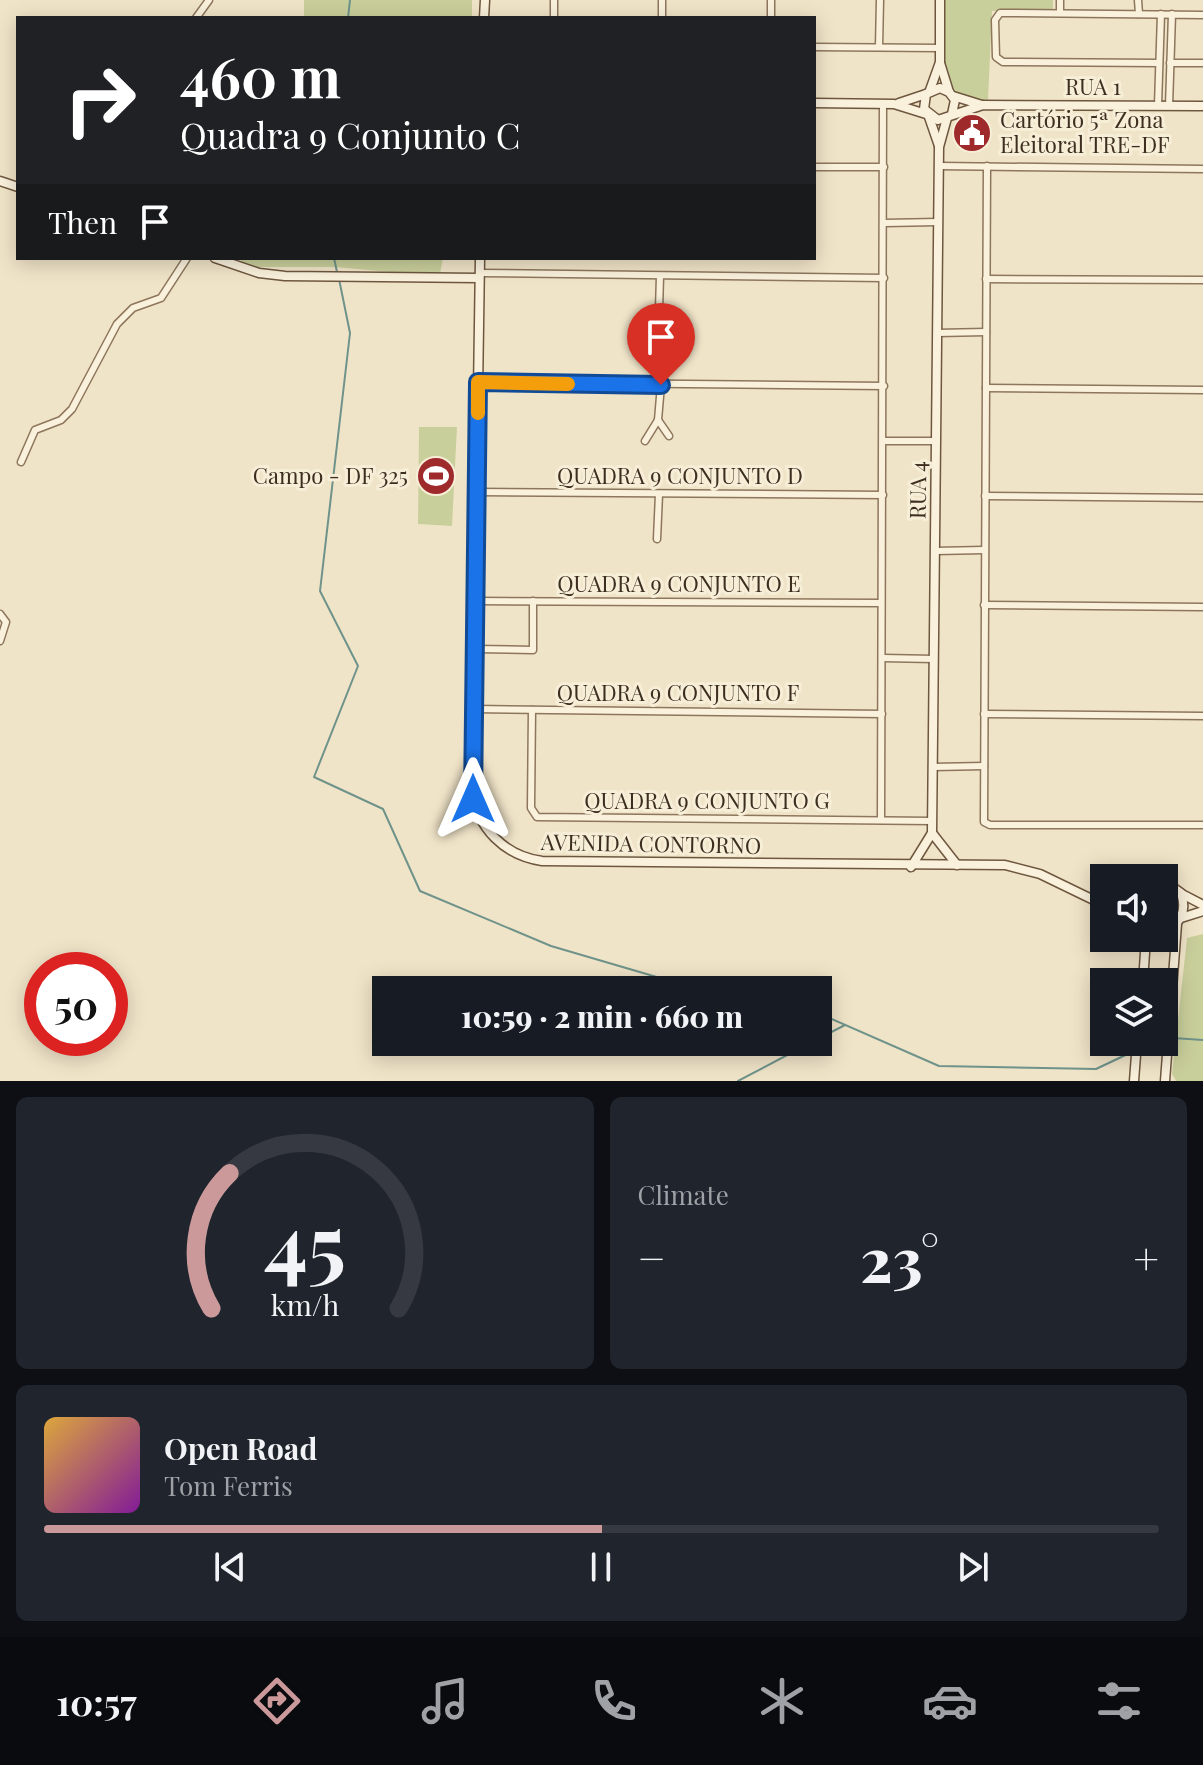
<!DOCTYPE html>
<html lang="en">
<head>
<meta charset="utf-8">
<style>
	body { margin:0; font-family:"Playfair Display",serif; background:#20242c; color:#f1f3f6; height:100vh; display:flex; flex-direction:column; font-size:30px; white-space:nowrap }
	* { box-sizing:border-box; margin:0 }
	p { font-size:26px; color:#9ea1a6 }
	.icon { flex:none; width:44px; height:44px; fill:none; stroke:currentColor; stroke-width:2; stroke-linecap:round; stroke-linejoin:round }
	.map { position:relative; height:1081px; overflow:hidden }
	.drawer { display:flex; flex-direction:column; gap:16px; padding:16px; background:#0d0f14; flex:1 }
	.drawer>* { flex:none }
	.hud { position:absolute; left:16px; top:16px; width:800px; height:244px; border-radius:0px; box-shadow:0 4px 20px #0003; background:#202124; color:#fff; overflow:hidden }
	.controls { position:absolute; left:1090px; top:864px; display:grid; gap:16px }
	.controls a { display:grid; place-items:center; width:88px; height:88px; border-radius:0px; background:#171b24; box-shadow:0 4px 20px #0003; font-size:40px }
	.speed { position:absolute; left:24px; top:952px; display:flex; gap:16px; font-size:40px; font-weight:700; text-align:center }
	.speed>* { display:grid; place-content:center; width:104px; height:104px; border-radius:50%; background:#171b24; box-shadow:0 4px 20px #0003; line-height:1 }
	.speed .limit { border:12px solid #d22; background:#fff; color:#111 }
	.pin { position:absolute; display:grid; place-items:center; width:68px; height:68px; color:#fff; margin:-82px -34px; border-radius:50% 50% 50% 0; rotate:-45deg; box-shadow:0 0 8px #0007 }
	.pin .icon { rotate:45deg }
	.me { position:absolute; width:88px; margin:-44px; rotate:0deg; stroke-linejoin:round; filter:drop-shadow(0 0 6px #0008) }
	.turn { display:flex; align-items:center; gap:28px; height:168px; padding:0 32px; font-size:36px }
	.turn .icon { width:104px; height:104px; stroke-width:2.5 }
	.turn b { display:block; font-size:56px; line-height:68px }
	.then { display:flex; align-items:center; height:76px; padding:0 32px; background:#0003; gap:16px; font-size:30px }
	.big { font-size:60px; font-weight:800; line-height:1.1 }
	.drawer .card { flex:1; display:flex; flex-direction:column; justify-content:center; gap:12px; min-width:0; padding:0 28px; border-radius:12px; background:#20242c }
	.drawer .dial { align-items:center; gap:0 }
	.dial svg { height:208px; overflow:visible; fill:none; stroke:#363941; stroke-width:7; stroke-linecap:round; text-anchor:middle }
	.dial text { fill:#f1f3f6; stroke:none }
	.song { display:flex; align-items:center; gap:24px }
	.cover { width:96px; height:96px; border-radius:12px; background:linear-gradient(135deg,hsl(40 70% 55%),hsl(290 70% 35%)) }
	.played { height:8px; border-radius:4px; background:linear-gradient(90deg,#cc999b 50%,#363941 50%) }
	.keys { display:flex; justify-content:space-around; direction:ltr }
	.heat { display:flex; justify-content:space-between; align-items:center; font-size:44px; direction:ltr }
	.drawer .tiles { flex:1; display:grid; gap:16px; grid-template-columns:1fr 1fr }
	.card:last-child { grid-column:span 2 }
	.trip { position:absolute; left:372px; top:976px; width:460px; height:80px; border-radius:0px; background:#171b24; box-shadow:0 4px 20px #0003; font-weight:800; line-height:80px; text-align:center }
	.menu { display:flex; height:128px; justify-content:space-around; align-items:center; background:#090b0e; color:#9ea1a6 }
	.menu .icon { width:56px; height:56px }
	.menu .on { color:#cc999b }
	.menu b { font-size:36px; color:#f1f3f6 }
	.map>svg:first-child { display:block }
	.green { fill:#c9cf9b }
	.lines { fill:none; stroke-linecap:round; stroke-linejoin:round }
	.stream { stroke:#6f938a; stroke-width:2 }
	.street-casing { stroke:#8d765c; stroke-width:9 }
	.secondary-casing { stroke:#6f573f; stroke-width:11 }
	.street { stroke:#faf1dc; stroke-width:6 }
	.secondary { stroke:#faf1dc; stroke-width:8 }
	.route-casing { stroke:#114b97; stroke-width:20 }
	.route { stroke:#1a73e8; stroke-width:14 }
	.slow { stroke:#f59e0b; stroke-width:14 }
	.labels { text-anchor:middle; stroke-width:6; stroke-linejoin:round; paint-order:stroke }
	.street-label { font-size:22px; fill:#3d2e20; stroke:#f7eed8 }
	.poi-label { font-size:22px; fill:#3d2e20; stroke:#f7eed8; text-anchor:start }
</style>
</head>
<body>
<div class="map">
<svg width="1203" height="1081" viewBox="0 0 1203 1081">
	<rect width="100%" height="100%" fill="#f0e4c8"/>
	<g class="green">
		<rect x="304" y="0" width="168" height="18"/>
		<polygon points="942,0 1053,0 1053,11 992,11 988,100 964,98 952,91 941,65"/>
		<polygon points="239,258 443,258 440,274 431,276 336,267 254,267 244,265"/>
		<polygon points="419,427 457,427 452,526 418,524"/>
		<polygon points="1203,934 1203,1081 1176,1081 1172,1074 1187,938"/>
	</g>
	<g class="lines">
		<g class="stream">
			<polyline points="348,18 350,0"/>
			<polyline points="334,258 337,272"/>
			<polyline points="339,279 350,333 320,591 358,666 314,777 383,809 420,891 551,946 701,990"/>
			<polyline points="818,1013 939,1066 1096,1069 1134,1051"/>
			<polyline points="1173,1038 1203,1040"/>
			<polyline points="818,1039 845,1025"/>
			<polyline points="1140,1048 1153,1042"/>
			<polyline points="738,1081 812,1042"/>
		</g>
		<g class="street-casing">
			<g id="street">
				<polyline points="1138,0 1139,14"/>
				<polyline points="1060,13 1060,0"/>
				<polyline points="196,18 209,0"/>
				<polyline points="554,18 554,0"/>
				<polyline points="662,18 662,0"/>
				<polyline points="771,18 771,0"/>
				<polyline points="814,47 940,48"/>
				<polyline points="879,47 880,0"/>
				<polyline points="1159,63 1003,62 996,57 995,20 1000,13 1008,13 1203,15"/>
				<polyline points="1170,63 1203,63"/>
				<polyline points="1158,105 1161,14"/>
				<polyline points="1169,106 1172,14"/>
				<polyline points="939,166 1203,169"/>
				<polyline points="987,166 984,822 990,825 1203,825"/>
				<polyline points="814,167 884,167"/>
				<polyline points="885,223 938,222"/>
				<polyline points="480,273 884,278"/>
				<polyline points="660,276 659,310 667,328"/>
				<polyline points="986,279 1203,280"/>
				<polyline points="937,333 986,332"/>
				<polyline points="478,382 884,386"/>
				<polyline points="986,388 1203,390"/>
				<polyline points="658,420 669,436"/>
				<polyline points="645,441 658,420 661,385"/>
				<polyline points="883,441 936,441"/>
				<polyline points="21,462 35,430 61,420 72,409 117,324 133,308 161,298 187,258"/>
				<polyline points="477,492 883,495"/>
				<polyline points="985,496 1203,498"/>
				<polyline points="657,539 659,494"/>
				<polyline points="935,551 984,550"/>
				<polyline points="475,601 881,603"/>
				<polyline points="984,605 1203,607"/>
				<polyline points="0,614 6,622 0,641"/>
				<polyline points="475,649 533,650 533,601"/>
				<polyline points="883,658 934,659"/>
				<polyline points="474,709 882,714"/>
				<polyline points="532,710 531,808 537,817 932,821"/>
				<polyline points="984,714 1203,716"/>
				<polyline points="933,767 984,766"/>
				<polyline points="881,820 883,104"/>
			</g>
		</g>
		<g class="secondary-casing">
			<g id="secondary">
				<polyline points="484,18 485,0"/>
				<polyline points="940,63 949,92"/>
				<polyline points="930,90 940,62 940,0"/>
				<polyline points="953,96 982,105"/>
				<polyline points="814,103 894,104 926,114"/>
				<polyline points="899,103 926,94"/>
				<polyline points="952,114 955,100 949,92 940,88 926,94 924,109 938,120 983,105 1203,106"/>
				<polyline points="929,117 939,146"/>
				<polyline points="0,181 18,187"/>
				<polyline points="215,258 259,273 285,276 479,278"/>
				<path d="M 480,258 L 472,791 C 477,828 505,856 542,861 L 1005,865 L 1040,874 L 1104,905"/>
				<polyline points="932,833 957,865"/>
				<polyline points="911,867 932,833 939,147 947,118"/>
				<path d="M 1164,881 L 1181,893 C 1187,911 1181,924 1164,931"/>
				<polyline points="1182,894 1203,905"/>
				<polyline points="1181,918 1203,911"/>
				<polyline points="1143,982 1146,938"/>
				<polyline points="1134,1081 1137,1042"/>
				<polyline points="1165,1081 1177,924"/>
			</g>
		</g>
		<use href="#street" class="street"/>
		<use href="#secondary" class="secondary"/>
	</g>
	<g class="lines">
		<g class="route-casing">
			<polyline id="route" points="473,799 478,382 661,385"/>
		</g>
		<use href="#route" class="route"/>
		<polyline class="slow" points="478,413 478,382 568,384"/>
	</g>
	<defs>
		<g id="civic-disc" transform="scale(2)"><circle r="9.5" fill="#9e2a2b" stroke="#f7eed8"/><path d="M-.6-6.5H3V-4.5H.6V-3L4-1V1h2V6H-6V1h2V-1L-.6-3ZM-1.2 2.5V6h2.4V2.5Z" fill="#fff"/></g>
		<g id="stadium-disc" transform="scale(2)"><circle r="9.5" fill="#9e2a2b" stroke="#f7eed8"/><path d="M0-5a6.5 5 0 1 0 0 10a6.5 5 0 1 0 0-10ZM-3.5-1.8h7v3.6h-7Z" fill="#fff"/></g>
	</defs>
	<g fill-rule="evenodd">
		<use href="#civic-disc" x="972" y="133"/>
		<use href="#stadium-disc" x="436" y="476"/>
	</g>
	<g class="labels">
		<g class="street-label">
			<text x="1093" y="95">RUA 1</text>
			<text x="680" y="484">QUADRA 9 CONJUNTO D</text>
			<text transform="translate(918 490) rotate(-89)" y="8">RUA 4</text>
			<text x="679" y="592">QUADRA 9 CONJUNTO E</text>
			<text x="678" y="701">QUADRA 9 CONJUNTO F</text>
			<text x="707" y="809">QUADRA 9 CONJUNTO G</text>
			<text transform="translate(651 844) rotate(1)" y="8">AVENIDA CONTORNO</text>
		</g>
		<g class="poi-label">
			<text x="1000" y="128">Cartório 5ª Zona<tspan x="1000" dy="25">Eleitoral TRE-DF</tspan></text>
			<text x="408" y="484" text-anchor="end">Campo - DF 325</text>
		</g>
	</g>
</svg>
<div class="controls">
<a><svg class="icon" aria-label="sound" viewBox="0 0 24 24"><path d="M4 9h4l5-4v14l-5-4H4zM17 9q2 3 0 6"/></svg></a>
<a><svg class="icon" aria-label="layers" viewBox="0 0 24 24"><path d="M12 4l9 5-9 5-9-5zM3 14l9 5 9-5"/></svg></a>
</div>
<div class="speed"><div class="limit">50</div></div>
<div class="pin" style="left:661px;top:385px;background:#d93025"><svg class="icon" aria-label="arrive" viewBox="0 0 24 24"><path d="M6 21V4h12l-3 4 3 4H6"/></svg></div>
<svg class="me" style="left:473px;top:799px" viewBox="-20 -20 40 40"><path d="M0-17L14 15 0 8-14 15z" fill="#1a73e8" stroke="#fff" stroke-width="4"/></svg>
<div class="trip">10:59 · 2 min · 660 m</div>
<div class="hud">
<div class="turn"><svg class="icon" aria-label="right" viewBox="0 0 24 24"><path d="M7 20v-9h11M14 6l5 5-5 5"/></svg><div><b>460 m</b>Quadra 9 Conjunto C</div></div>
<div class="then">Then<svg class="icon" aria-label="arrive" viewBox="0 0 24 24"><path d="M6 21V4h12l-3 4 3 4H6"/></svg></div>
</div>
</div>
<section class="drawer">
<div class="tiles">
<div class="card dial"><svg viewBox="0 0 100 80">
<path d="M14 69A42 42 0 1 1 86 69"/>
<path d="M14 69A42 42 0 0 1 21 17" stroke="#cc999b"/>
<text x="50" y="56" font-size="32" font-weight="700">45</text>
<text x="50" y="72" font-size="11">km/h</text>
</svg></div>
<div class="card"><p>Climate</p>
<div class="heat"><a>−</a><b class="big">23°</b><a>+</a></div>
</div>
<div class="card">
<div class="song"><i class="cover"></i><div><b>Open Road</b><p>Tom Ferris</p></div></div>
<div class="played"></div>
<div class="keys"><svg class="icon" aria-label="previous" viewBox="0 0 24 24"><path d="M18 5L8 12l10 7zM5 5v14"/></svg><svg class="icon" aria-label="pause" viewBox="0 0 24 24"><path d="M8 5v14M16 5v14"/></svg><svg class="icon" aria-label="next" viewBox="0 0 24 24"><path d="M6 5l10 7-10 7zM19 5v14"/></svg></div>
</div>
</div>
</section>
<nav class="menu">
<b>10:57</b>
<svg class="icon on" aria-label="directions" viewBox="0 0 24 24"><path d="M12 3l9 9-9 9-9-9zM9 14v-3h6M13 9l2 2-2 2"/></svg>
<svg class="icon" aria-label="music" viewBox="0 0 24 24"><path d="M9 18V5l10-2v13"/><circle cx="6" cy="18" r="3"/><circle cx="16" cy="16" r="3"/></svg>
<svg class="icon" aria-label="phone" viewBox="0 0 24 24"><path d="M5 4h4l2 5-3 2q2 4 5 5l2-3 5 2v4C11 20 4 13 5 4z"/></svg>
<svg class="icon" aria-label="climate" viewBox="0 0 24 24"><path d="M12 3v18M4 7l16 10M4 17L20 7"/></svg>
<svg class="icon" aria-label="car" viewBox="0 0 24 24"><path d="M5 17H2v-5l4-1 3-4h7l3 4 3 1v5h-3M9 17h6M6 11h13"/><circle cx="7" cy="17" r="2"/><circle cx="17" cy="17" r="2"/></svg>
<svg class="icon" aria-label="filters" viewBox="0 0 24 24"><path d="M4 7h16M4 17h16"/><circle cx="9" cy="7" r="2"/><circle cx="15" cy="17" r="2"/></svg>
</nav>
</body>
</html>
